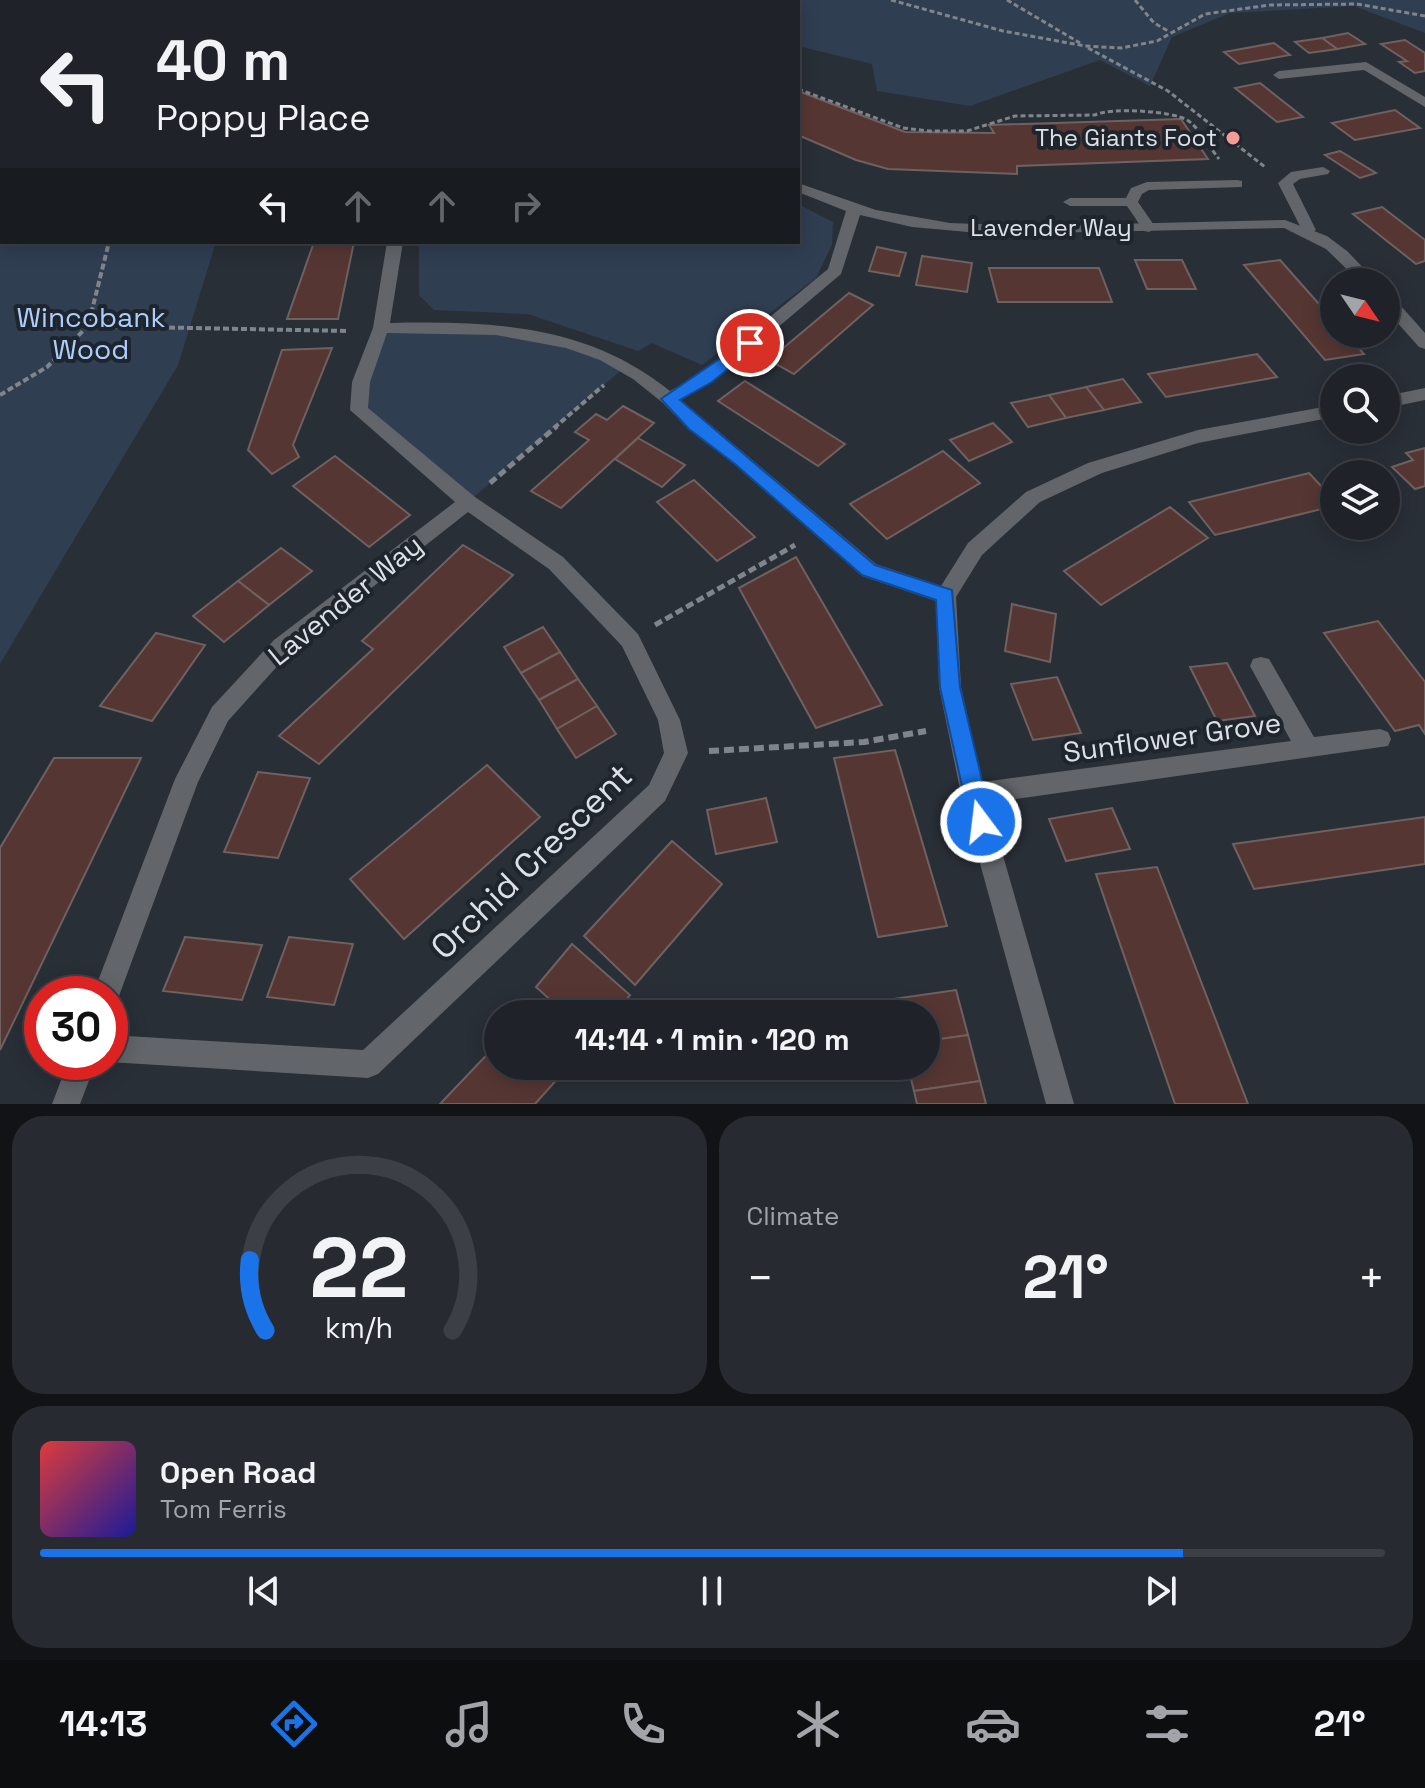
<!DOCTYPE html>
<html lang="en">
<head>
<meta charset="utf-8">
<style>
	body { margin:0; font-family:"Space Grotesk",sans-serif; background:#272b31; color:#f1f3f6; height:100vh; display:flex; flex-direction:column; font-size:30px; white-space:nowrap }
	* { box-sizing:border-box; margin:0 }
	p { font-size:26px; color:#a1a4a8 }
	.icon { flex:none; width:44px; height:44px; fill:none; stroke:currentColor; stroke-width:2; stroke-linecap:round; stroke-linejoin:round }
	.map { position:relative; height:1104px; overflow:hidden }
	.details { display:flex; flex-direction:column; gap:12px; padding:12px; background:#111317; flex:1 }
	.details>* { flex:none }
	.guide { position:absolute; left:0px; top:0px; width:800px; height:244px; box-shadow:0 4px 20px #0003,0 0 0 2px #3c4046; background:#1f2329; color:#f1f3f6; overflow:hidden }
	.needle { width:52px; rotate:125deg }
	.controls { position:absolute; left:1320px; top:268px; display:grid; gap:16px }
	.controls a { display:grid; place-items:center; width:80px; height:80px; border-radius:50%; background:#1f2329; box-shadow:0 4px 20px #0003,0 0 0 2px #3c4046; font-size:40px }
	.speed { position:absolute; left:24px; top:976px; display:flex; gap:16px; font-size:40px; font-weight:700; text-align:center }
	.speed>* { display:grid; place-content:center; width:104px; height:104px; border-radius:50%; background:#1f2329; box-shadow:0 4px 20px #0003,0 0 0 2px #3c4046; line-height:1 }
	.speed .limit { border:12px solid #d22; background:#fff; color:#111 }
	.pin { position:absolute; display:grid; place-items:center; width:68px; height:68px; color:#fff; margin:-34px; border:4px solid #fff; border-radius:50%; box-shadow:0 2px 8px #0007 }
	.me { position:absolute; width:88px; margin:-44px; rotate:345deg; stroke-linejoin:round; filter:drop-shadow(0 0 6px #0008) }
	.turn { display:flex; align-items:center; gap:28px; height:168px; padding:0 24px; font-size:36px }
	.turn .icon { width:104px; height:104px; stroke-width:2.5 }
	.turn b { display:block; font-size:56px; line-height:68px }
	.lanes { display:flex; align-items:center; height:76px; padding:0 24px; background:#0003; justify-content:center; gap:40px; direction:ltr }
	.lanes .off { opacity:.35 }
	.big { font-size:60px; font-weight:700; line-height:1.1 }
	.details .widget { flex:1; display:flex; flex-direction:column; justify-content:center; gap:12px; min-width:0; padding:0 28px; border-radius:32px; background:#272b31 }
	.details .dial { align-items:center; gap:0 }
	.dial svg { height:208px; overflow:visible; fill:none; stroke:#3c4046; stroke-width:7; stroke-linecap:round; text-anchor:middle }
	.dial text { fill:#f1f3f6; stroke:none }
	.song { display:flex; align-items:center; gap:24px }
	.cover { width:96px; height:96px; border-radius:12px; background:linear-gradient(135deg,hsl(0 70% 55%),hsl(240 70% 35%)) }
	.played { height:8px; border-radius:4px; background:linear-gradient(90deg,#1a73e8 85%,#3c4046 85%) }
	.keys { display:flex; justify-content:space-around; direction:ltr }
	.heat { display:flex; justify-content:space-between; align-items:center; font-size:44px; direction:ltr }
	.details .tiles { flex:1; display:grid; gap:12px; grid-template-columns:1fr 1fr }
	.widget:last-child { grid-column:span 2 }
	.trip { position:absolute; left:484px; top:1000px; width:456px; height:80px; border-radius:40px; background:#1f2329; box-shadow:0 4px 20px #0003,0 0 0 2px #3c4046; font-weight:700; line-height:80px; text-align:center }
	.dock { display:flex; height:128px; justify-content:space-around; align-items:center; background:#0c0e10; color:#a1a4a8 }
	.dock .icon { width:56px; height:56px }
	.dock .selected { color:#1a73e8 }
	.dock b { font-size:36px; color:#f1f3f6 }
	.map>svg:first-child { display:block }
	.green { fill:#303e52 }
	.building { fill:#563633; stroke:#6f6160; stroke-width:2 }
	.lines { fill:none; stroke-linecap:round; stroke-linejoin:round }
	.path-far3 { stroke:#80858b; stroke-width:3; stroke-dasharray:5 3; stroke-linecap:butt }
	.path-far2 { stroke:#80858b; stroke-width:4; stroke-dasharray:6 3; stroke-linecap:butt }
	.path-far1 { stroke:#80858b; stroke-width:5; stroke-dasharray:8 4; stroke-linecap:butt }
	.path { stroke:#80858b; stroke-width:6; stroke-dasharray:10 5; stroke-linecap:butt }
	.lane { fill:#62666a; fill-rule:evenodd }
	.street { fill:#62666a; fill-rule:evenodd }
	.route { fill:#1a73e8; stroke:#114b97; stroke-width:2 }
	.poi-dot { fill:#f59c94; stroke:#1f252d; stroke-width:3 }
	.labels { text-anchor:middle; stroke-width:8; stroke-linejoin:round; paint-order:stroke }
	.far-poi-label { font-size:24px; fill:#dde1e6; stroke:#1f252d; text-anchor:end }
	.far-street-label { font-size:24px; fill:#dde1e6; stroke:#1f252d }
	.park-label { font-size:28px; fill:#accefd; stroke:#1f252d }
	.street-label { font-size:28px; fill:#dde1e6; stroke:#1f252d }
	.near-street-label { font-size:34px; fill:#dde1e6; stroke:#1f252d }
</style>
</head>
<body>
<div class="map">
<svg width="1425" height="1104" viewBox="0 0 1425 1104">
	<rect width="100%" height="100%" fill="#292f37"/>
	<g class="green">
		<polygon points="0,0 593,0 2,2 2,242 216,242 178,365 0,664"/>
		<polygon points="596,0 1425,0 1425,33 1354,6 1230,13 1172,37 1150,86 1100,60 970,106 877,91 872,64 798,46 798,2"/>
		<polygon points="798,204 833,222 832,245 816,278 702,365 652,343 638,351 528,314 434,310 419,295 419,242 798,242"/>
		<polygon points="381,328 515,331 626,366 468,502 359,410"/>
	</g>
	<g class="building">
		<polygon points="1348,33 1365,44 1337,49 1322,38"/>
		<polygon points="1322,38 1337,49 1309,53 1295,42"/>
		<polygon points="1405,40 1425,53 1425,71 1415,73 1399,62 1407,61 1381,44"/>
		<polygon points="1274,43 1290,55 1239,64 1224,52"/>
		<polygon points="1260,83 1303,117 1277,122 1235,88"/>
		<polygon points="798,91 905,132 994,133 989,125 1181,119 1208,159 1017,166 1017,174 888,169 856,160 798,135"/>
		<polygon points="1395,110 1420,128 1355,140 1332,123"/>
		<polygon points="1340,151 1376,173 1360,178 1325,155"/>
		<polygon points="1382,207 1425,240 1425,261 1416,264 1353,214"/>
		<polygon points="314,242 354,242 338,319 287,319"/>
		<polygon points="877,247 906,253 899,276 869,271"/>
		<polygon points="922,256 972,263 967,292 916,285"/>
		<polygon points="1135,260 1182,260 1196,289 1147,289"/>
		<polygon points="1280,260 1334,321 1334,334 1346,334 1364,354 1325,360 1244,265"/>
		<polygon points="989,268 1099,268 1112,302 998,302"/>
		<polygon points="849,293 873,305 794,374 769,360"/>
		<polygon points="332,348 293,445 299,457 272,474 248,450 282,350"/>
		<polygon points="1257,354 1277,377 1166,397 1148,374"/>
		<polygon points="1123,379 1141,402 1104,410 1086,387"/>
		<polygon points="745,381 845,444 818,466 718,401"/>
		<polygon points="1086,387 1104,410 1066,418 1049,395"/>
		<polygon points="1049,395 1066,418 1028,427 1011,403"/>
		<polygon points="623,406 654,423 561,508 531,491 589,440 575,432 596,414 607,420"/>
		<polygon points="993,423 1012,442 969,461 950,440"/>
		<polygon points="638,438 685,465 662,487 615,459"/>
		<polygon points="1425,448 1425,486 1415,489 1392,467 1413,460 1406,453"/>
		<polygon points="943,451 980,483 887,539 850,504"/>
		<polygon points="335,456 410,515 369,547 293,486"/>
		<polygon points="1309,473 1334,500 1334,506 1215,535 1189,502"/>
		<polygon points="694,480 755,537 717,561 657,502"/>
		<polygon points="1170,507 1208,538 1101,605 1064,571"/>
		<polygon points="463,545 513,575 319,764 279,736 373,649 362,641"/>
		<polygon points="281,548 312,571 269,605 238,581"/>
		<polygon points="796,557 882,705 816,728 739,588"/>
		<polygon points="238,581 269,605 224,642 193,616"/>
		<polygon points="1012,604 1056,614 1050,662 1005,651"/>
		<polygon points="1378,621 1425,682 1425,734 1419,725 1395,731 1324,633"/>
		<polygon points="543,627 560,652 521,673 504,647"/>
		<polygon points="156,633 205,645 152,721 100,706"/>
		<polygon points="560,652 578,679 539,700 521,673"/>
		<polygon points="1227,663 1255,716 1217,721 1190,667"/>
		<polygon points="1057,677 1081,733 1033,740 1011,684"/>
		<polygon points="578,679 597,706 557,729 539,700"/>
		<polygon points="597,706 616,734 576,758 557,729"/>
		<polygon points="895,750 947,926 878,937 834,758"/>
		<polygon points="54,758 141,758 0,1050 0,848"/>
		<polygon points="487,765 540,817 404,939 350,879"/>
		<polygon points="258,772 310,778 278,858 224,852"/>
		<polygon points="766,798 777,842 716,854 707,810"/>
		<polygon points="1112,808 1130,849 1066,861 1049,819"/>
		<polygon points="1425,817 1425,864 1254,889 1233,844"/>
		<polygon points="672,841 722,884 635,985 584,936"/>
		<polygon points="1157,867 1248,1104 1175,1104 1096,874"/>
		<polygon points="185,937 262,945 242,1000 163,991"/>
		<polygon points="289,937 353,944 334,1005 267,997"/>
		<polygon points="572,944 630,995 614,1014 566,1014 536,987"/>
		<polygon points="956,990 968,1035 926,1041 926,1014 896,1014 893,999"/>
		<polygon points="968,1035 980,1081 914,1091 908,1066 926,1066 926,1041"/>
		<polygon points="498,1043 498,1066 569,1066 535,1104 440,1104"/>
		<polygon points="980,1081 986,1104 917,1104 914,1091"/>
	</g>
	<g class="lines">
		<g class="path-far3">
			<polyline points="404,0 407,2"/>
			<polyline points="891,0 1003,31 1085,46 1121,48 1157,41 1205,14 1270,5 1357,4 1425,16"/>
			<polyline points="1007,0 1080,43"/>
			<polyline points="1135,0 1154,23 1170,32"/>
			<polyline points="368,2 397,0"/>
			<polyline points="510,2 515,0"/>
			<polyline points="1088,48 1168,91 1265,167"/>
			<path d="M 798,89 L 903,128 L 929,131 L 967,131 L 1015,116 L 1095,115 C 1110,107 1172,111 1187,120 C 1199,127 1210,148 1219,159"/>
		</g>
		<g class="path-far2">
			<polyline points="88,326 348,331"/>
			<polyline points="0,395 47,367 88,326 109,242"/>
			<polyline points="554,428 604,385"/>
		</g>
		<g class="path-far1">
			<polyline points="490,483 557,426"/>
			<polyline points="655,625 795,545"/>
		</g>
		<polyline class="path" points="709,751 864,742 926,731"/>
		<g class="lane">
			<polygon points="1323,167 1330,171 1328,174 1300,179 1293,184 1316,230 1309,234 1302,230 1278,183 1291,172"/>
			<polygon points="1237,180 1242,181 1242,187 1149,190 1142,194 1138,202 1156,228 1149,232 1144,231 1127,206 1070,206 1063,202 1070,198 1126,198 1131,188 1147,182"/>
		</g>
		<g class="street">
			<polygon points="1366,62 1425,97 1425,107 1364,70 1279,79 1273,75 1279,71"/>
			<path d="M 798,183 L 876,210 L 950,223 L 1029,226 L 1285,220 L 1327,236 L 1347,251 L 1377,282 L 1360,282 L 1326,249 L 1284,228 L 990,234 L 912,227 L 860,215 L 841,274 L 713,382 L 681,400 L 876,564 L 941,586 L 968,543 L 1026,492 L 1088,463 L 1198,430 L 1334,405 L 1334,417 L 1198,443 L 1102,473 L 1040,502 L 982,555 L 956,597 L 961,687 L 982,782 L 1291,741 L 1250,666 L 1253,659 L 1261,657 L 1269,659 L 1314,737 L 1380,729 L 1388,732 L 1391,739 L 1388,746 L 988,803 L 1074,1104 L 1046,1104 L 961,794 L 939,687 L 936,601 L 862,576 L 734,464 L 689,430 L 663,403 L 633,379 L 600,360 L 566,348 L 496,335 L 387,333 L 370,382 L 368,408 L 475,497 L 563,557 L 638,634 L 680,720 L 688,753 L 665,801 L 378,1074 L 368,1078 L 108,1062 L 110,1035 L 363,1050 L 649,785 L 664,753 L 658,720 L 622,646 L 549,569 L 468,512 L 290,652 L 228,721 L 198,782 L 116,1004 L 110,1006 L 110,994 L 93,994 L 175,779 L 212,707 L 274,640 L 455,502 L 350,410 L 352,382 L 373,328 L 387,242 L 403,242 L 390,323 C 493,321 587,324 670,391 L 701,374 L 828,269 L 846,211 L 798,192 Z"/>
			<polygon points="1386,295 1392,296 1425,333 1425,349 1419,347 1386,310"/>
			<polygon points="1425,388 1425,400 1386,408 1386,396"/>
			<polygon points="68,1062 96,1062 80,1104 52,1104"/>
		</g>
	</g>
	<polygon class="route" points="750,338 755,340 755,347 712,382 680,400 875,565 952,590 960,687 992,822 989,829 981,833 973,829 970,822 940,687 936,600 862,575 735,464 689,429 661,399"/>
	<circle class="poi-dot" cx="1233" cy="138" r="8"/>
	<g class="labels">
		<g class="far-poi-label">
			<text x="1217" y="146">The Giants Foot</text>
		</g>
		<g class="far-street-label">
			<text x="1051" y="236">Lavender Way</text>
		</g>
		<g class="park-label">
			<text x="91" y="327">Wincobank<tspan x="91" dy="32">Wood</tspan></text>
		</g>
		<g class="street-label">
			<text transform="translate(345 600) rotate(-39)" y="10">Lavender Way</text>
			<text transform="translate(1172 737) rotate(-8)" y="10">Sunflower Grove</text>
		</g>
		<g class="near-street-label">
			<text transform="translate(531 861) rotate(-44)" y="12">Orchid Crescent</text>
		</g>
	</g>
</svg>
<div class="controls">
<a><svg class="needle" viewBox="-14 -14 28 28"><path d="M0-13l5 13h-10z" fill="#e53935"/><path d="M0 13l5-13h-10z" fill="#a1a4a8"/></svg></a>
<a><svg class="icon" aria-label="search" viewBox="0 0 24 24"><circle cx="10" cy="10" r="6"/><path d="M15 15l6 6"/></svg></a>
<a><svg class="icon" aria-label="layers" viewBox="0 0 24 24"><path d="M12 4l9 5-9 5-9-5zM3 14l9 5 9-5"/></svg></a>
</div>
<div class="speed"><div class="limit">30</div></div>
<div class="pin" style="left:750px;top:343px;background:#d93025"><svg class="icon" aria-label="arrive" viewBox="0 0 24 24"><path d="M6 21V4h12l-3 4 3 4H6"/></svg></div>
<svg class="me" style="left:981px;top:822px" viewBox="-20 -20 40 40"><circle r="17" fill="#1a73e8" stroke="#fff" stroke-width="3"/><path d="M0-11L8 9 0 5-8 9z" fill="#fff"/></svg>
<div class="trip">14:14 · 1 min · 120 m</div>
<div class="guide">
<div class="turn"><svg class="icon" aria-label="left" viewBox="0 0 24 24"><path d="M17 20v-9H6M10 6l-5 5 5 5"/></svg><div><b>40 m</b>Poppy Place</div></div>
<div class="lanes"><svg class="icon" aria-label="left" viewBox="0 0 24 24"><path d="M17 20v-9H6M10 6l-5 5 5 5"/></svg><svg class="icon off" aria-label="ahead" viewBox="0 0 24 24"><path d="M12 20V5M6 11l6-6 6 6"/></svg><svg class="icon off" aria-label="ahead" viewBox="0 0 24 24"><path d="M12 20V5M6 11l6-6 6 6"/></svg><svg class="icon off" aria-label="right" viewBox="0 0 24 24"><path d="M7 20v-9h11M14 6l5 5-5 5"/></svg></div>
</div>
</div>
<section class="details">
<div class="tiles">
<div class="widget dial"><svg viewBox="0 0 100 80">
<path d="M14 69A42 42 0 1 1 86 69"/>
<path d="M14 69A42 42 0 0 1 8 42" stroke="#1a73e8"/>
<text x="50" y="56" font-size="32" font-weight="700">22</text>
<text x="50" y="72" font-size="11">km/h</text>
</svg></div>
<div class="widget"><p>Climate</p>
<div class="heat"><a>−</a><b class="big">21°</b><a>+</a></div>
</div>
<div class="widget">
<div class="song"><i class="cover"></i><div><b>Open Road</b><p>Tom Ferris</p></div></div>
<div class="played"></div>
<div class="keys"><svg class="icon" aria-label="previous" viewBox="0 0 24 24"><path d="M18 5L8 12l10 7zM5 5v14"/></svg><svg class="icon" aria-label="pause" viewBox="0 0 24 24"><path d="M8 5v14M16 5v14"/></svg><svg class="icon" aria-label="next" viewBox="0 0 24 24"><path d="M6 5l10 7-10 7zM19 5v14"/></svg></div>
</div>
</div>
</section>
<nav class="dock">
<b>14:13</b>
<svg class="icon selected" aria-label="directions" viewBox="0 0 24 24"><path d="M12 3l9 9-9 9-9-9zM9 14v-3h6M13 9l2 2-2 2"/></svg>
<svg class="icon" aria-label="music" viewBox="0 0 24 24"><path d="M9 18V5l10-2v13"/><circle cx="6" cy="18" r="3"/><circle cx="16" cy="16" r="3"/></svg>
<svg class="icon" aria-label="phone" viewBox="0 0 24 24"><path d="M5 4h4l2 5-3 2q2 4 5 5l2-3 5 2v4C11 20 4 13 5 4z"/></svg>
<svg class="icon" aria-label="climate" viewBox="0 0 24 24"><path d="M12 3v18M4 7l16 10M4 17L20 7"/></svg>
<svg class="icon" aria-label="car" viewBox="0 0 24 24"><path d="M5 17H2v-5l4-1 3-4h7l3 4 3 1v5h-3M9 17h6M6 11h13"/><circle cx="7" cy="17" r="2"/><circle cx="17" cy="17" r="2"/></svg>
<svg class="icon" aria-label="filters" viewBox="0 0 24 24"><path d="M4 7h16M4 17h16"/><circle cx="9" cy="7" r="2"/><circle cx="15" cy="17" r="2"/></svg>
<b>21°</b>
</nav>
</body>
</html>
